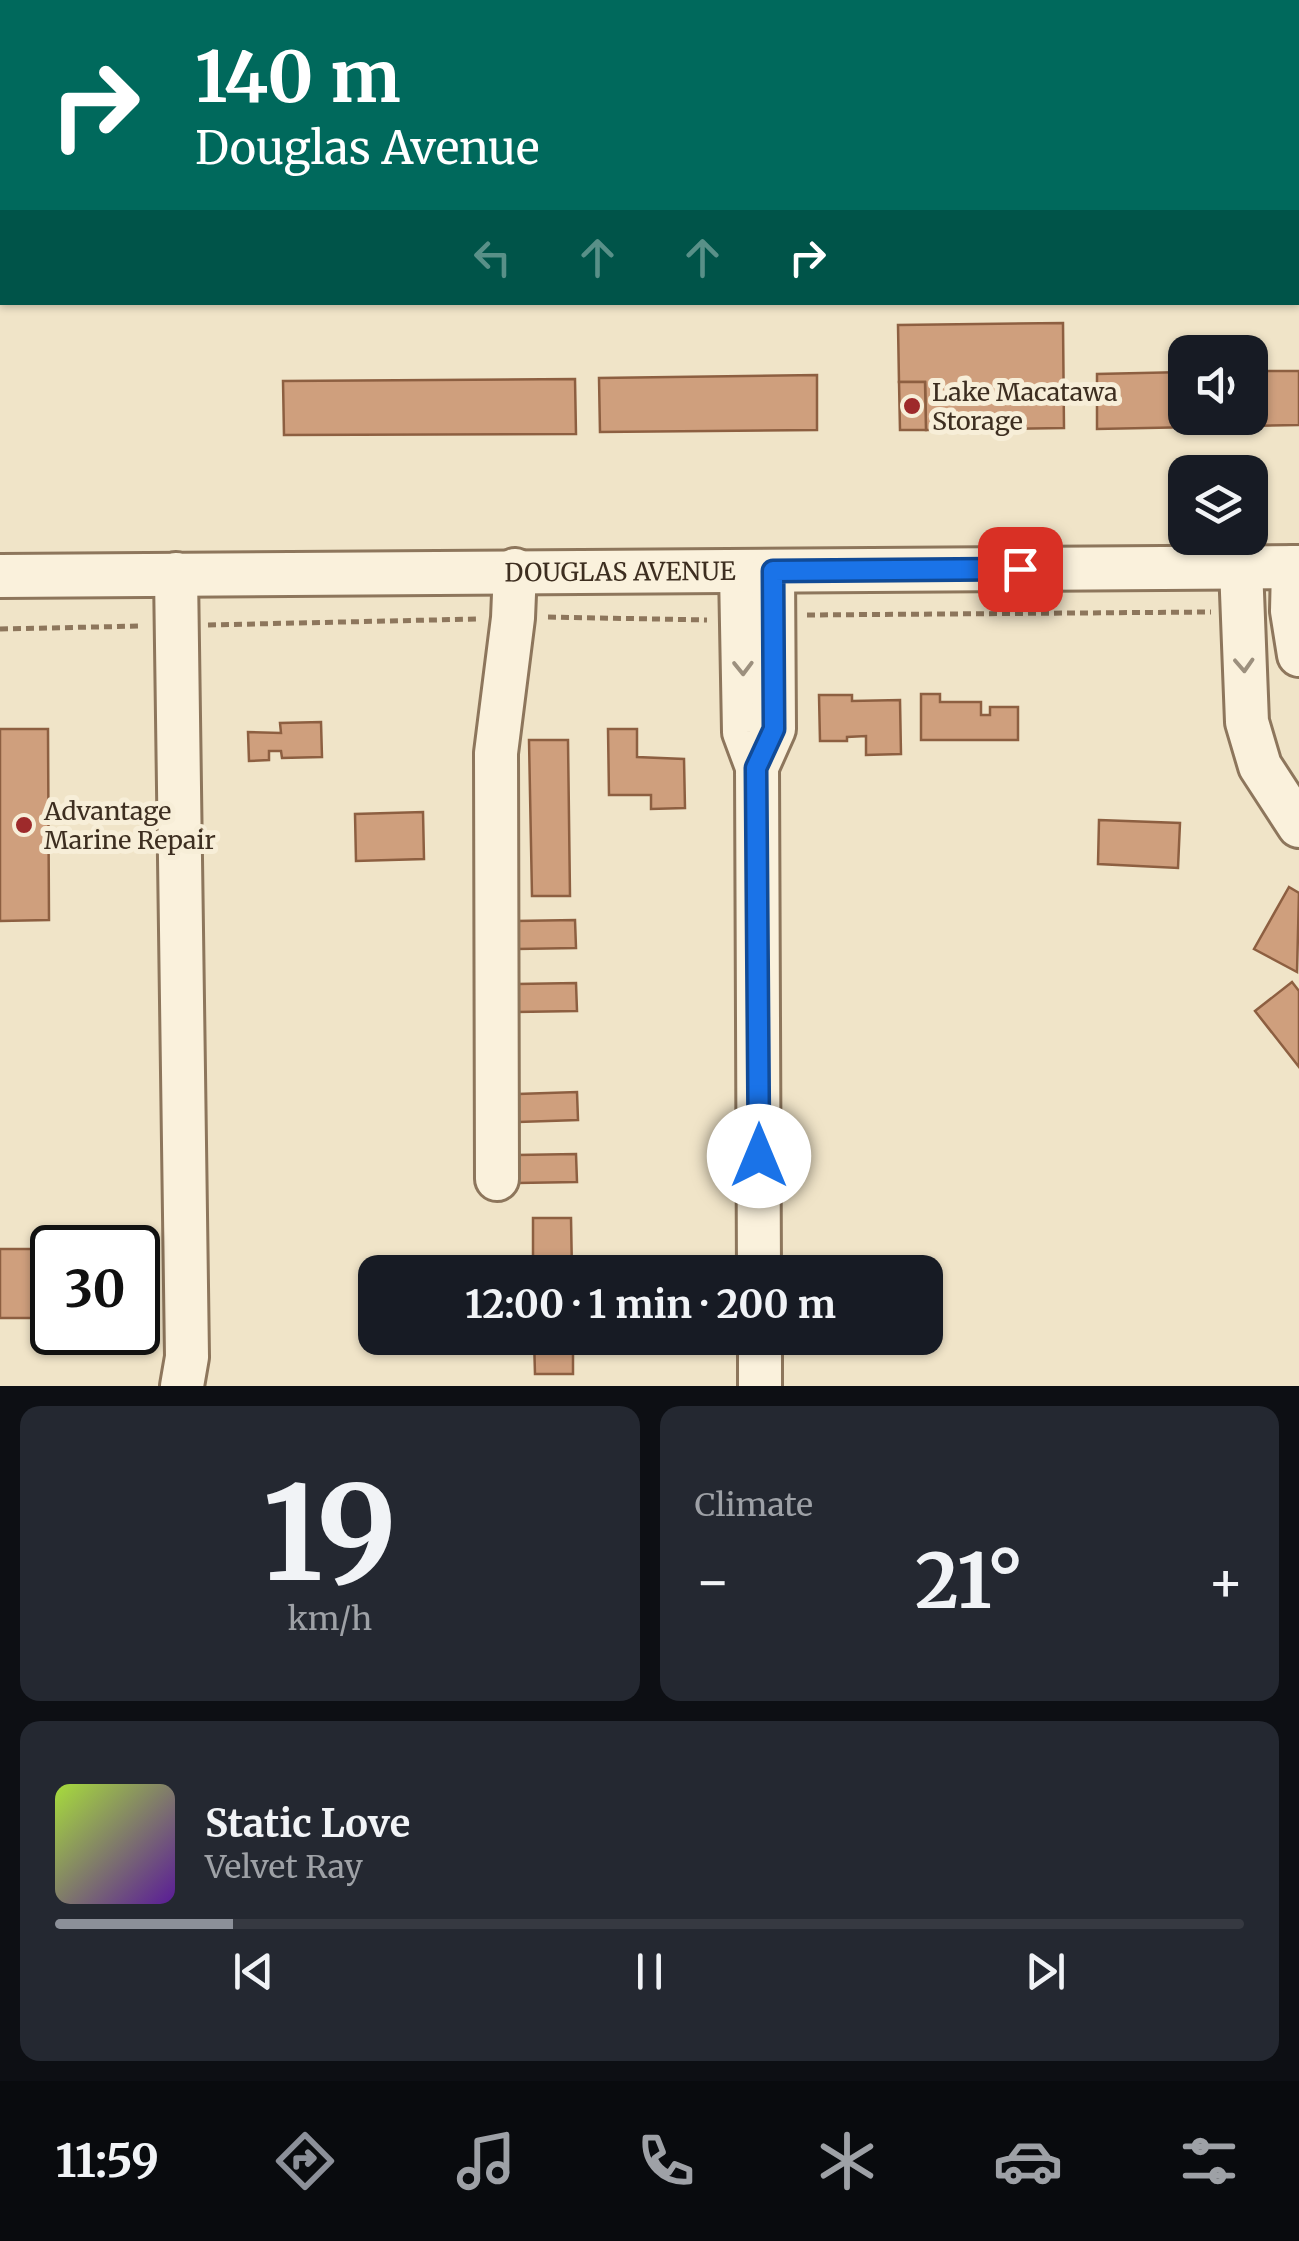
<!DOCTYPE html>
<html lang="en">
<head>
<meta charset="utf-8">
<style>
	body { margin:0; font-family:Merriweather,serif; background:#242831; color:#f1f3f6; height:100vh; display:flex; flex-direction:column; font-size:38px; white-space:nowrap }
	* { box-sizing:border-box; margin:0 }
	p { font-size:32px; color:#9ea1a6 }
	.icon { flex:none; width:55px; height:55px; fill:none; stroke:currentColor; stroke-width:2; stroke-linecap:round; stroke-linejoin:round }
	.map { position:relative; height:1386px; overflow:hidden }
	.side { display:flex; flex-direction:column; gap:20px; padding:20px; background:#0d0f14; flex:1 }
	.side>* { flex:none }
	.guide { position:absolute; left:0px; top:0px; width:1300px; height:305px; box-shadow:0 2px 8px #0004; background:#00695c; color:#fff; overflow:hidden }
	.controls { position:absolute; left:1168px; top:335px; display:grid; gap:20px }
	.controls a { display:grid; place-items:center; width:100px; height:100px; border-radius:20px; background:#171b24; box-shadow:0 2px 8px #0004; font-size:50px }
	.speed { position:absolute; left:30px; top:1225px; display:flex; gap:20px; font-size:50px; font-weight:700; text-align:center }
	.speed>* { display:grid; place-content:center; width:130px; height:130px; border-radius:50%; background:#171b24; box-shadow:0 2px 8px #0004; line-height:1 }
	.speed .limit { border:5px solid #111; border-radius:15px; background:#fff; color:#111 }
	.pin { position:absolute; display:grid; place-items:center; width:85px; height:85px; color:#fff; margin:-42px; border-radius:20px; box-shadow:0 5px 15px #0006 }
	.me { position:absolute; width:110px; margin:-55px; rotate:0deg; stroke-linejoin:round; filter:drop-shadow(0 0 8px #0008) }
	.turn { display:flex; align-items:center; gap:35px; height:210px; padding:0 30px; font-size:45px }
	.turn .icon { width:130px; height:130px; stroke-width:2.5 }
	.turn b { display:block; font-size:70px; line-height:85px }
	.lanes { display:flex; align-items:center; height:95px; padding:0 30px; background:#0003; justify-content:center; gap:50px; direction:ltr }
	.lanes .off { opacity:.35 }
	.big { font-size:75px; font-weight:700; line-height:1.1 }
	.side .tile { flex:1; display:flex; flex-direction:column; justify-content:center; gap:15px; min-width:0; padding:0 35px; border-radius:20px; background:#242831 }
	.side .dial { align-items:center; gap:0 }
	.dial b { font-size:130px; line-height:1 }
	.song { display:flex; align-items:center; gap:30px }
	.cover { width:120px; height:120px; border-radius:15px; background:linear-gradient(135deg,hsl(80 70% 55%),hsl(270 70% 35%)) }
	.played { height:10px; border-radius:5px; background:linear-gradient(90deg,#8c9099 15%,#363941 15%) }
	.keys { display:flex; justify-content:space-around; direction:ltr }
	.heat { display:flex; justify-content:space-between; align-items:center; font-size:55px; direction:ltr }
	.side .tiles { flex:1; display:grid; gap:20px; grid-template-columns:1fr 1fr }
	.tile:last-child { grid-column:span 2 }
	.trip { position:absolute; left:358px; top:1255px; width:585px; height:100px; border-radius:20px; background:#171b24; box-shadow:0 2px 8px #0004; font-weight:700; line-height:100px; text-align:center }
	.tabs { display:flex; height:160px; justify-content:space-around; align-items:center; background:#090b0e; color:#9ea1a6 }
	.tabs .icon { width:70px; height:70px }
	.tabs .selected { color:#8c9099 }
	.tabs b { font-size:45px; color:#f1f3f6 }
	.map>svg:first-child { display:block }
	.building { fill:#cf9f7d; stroke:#8d5f41; stroke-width:2.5 }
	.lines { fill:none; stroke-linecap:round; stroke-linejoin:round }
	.minor-casing { stroke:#8d765c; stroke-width:48 }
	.path { stroke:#8d765c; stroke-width:5; stroke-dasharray:8 5; stroke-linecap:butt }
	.minor { stroke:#faf1dc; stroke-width:42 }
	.oneway { stroke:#9c907e }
	.route-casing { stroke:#114b97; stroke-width:25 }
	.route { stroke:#1a73e8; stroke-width:18 }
	.poi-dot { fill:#9e2a2b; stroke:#f7eed8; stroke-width:4 }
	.labels { text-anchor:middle; stroke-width:10; stroke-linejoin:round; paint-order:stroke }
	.poi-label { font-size:25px; fill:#3d2e20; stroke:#f7eed8; text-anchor:start }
	.street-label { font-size:25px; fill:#3d2e20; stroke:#f7eed8 }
</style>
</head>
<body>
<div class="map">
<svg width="1299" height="1386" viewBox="0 0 1299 1386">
	<rect width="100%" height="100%" fill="#f0e4c8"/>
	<g class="building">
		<polygon points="565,0 675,0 680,2 569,2"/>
		<polygon points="1063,323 1064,428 926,430 925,382 899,382 898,325"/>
		<polygon points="1250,371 1299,371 1299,425 1097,429 1097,374 1185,372 1185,418 1250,418"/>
		<polygon points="817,375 817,430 600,432 599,378"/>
		<polygon points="575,379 576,434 284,435 283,381"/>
		<polygon points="899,382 925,382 926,430 900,430"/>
		<polygon points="921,694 940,694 940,702 981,702 981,715 990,715 990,707 1018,707 1018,740 921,740"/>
		<polygon points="819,695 852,695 852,701 900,700 901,754 866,755 866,736 847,737 847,741 820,741"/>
		<polygon points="321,722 322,757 282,758 281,751 269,751 269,760 249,761 248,732 281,733 280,723"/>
		<polygon points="0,729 48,729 49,920 0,921"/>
		<polygon points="608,729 637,729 637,757 684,759 685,808 651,809 651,795 609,795"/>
		<polygon points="529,740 568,740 570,896 532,896"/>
		<polygon points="423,812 424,859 356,861 355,814"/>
		<polygon points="1099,820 1180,823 1178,868 1098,864"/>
		<polygon points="1289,887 1299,893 1297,972 1254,949"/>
		<polygon points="575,920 576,948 517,949 516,921"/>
		<polygon points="1292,982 1299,991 1299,1067 1255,1011"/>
		<polygon points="576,983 577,1011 517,1012 517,984"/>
		<polygon points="577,1092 578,1120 519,1122 518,1094"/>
		<polygon points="576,1154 577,1182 518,1183 517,1155"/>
		<polygon points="533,1218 571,1218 572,1272 533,1272"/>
		<rect x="0" y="1249" width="37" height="69"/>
		<rect x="37" y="1249" width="15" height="69"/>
		<polygon points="534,1338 573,1338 573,1374 535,1374"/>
	</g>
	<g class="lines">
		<g class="minor-casing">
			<g id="minor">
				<polyline points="1203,0 1207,2"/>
				<polyline points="1298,56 1299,57"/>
				<polyline points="1241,567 1247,722 1260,766 1299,826"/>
				<polyline points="1293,567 1292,611 1299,655"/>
				<polyline points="741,571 744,732 757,767 759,1272"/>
				<polyline points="176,574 187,1357 182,1386"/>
				<path id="s1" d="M 0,576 L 1299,567"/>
				<polyline points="757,767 774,729 773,571"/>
				<polyline points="497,1179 496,753 513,618 515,570"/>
				<polyline points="760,1338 760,1386"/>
			</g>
		</g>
		<g class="path">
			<polyline points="807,615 1211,612"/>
			<polyline points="548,617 707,620"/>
			<polyline points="208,625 477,619"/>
			<polyline points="0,629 142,626"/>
		</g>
		<use href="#minor" class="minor"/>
	</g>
	<defs><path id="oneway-chevron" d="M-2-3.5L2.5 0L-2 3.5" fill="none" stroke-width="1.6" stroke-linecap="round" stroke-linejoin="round" transform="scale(2.5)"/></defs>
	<g class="oneway">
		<use href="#oneway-chevron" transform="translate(1244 665) rotate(87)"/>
		<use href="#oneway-chevron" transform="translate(743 668) rotate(89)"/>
	</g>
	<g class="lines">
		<g class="route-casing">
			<polyline id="route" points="759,1156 756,768 774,729 773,571 1020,569"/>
		</g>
		<use href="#route" class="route"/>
	</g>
	<g class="poi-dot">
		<circle cx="912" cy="406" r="10"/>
		<circle cx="24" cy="825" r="10"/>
	</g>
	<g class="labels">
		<g class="poi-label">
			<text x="932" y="401">Lake Macatawa<tspan x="932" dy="29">Storage</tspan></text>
			<text x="44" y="820">Advantage<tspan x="44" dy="29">Marine Repair</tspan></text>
		</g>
		<g class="street-label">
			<text dy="9" stroke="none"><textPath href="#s1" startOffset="620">DOUGLAS AVENUE</textPath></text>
		</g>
	</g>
</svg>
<div class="controls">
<a><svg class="icon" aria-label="sound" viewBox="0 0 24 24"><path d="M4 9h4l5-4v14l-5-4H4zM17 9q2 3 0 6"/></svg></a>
<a><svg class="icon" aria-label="layers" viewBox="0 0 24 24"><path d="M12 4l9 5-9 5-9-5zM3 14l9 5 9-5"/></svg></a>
</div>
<div class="speed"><div class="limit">30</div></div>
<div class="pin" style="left:1020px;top:569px;background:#d93025"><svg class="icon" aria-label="arrive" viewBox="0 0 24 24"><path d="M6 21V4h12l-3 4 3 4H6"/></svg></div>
<svg class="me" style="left:759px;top:1156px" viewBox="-20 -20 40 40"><circle r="19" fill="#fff"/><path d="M0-13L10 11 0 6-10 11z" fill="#1a73e8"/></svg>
<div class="trip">12:00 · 1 min · 200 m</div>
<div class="guide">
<div class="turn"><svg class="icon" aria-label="right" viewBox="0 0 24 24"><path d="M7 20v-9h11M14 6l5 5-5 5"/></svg><div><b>140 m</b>Douglas Avenue</div></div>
<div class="lanes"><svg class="icon off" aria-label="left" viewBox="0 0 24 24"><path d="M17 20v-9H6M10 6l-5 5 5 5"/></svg><svg class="icon off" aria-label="ahead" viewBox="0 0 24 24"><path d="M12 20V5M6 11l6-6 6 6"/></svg><svg class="icon off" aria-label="ahead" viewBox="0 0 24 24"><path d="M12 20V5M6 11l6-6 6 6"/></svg><svg class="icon" aria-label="right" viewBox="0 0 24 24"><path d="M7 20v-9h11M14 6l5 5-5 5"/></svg></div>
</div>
</div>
<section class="side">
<div class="tiles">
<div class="tile dial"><b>19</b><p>km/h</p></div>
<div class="tile"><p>Climate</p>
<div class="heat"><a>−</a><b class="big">21°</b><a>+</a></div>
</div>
<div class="tile">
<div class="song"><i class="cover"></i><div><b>Static Love</b><p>Velvet Ray</p></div></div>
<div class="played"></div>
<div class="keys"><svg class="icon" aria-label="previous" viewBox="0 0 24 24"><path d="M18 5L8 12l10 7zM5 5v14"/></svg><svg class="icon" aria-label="pause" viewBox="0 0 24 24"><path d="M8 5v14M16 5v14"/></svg><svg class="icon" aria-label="next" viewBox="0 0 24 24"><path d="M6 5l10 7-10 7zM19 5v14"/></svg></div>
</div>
</div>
</section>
<nav class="tabs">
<b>11:59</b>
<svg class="icon selected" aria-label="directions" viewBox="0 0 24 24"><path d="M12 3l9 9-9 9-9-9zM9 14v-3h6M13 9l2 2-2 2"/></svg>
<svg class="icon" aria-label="music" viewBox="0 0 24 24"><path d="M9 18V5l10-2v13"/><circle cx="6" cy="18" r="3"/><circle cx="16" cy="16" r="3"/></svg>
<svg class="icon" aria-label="phone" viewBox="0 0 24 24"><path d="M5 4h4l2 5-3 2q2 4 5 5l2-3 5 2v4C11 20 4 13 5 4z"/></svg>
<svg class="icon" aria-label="climate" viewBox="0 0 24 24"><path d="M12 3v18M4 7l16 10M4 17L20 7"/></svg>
<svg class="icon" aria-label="car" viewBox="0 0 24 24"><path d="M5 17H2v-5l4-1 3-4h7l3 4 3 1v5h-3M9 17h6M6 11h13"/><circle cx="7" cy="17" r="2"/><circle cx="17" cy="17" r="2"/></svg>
<svg class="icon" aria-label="filters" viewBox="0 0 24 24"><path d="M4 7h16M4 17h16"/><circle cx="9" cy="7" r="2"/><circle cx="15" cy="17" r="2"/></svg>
</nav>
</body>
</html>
